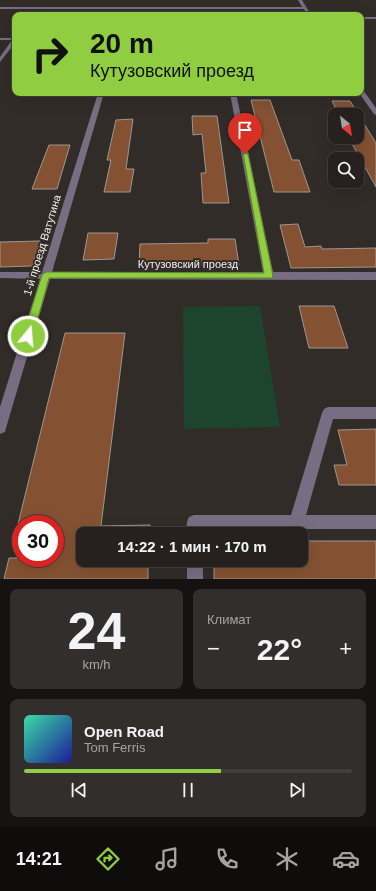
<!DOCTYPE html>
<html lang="ru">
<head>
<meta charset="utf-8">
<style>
	body { margin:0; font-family:Helvetica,sans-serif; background:#322e2c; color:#f1f3f6; height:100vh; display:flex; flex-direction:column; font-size:15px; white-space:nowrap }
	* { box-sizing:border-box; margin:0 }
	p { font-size:13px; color:#a4a3a4 }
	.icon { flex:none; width:22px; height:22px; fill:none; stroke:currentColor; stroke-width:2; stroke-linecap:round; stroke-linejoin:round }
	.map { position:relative; height:579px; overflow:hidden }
	.details { display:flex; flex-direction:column; gap:10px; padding:10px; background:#151211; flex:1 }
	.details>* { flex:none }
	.hud { position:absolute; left:12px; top:12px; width:352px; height:84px; border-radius:8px; box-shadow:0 4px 16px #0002,0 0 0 1px #423e3d; background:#90cd40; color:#111; overflow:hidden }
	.needle { width:26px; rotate:150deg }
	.fabs { position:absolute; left:328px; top:108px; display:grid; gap:8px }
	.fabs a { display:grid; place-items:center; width:36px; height:36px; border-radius:8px; background:#26211f; box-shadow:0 4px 16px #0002,0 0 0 1px #423e3d; font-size:20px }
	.speed { position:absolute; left:12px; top:515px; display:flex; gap:8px; font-size:20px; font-weight:700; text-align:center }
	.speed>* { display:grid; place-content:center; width:52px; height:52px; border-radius:50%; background:#26211f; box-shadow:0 4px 16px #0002,0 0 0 1px #423e3d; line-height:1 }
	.speed .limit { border:6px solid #d22; background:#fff; color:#111 }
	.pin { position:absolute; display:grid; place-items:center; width:34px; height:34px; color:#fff; margin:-41px -17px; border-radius:50% 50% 50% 0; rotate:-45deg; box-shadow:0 0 4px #0007 }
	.pin .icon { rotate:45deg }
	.me { position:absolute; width:44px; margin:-22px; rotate:17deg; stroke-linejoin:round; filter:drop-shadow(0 0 3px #0008) }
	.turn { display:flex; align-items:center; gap:14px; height:84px; padding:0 12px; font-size:18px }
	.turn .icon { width:52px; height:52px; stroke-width:2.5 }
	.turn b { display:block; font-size:28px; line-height:34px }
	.big { font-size:30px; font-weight:600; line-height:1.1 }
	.details .tile { flex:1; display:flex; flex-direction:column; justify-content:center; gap:6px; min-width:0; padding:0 14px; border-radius:8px; background:#322e2c }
	.details .dial { align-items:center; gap:0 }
	.dial b { font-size:52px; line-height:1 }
	.song { display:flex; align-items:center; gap:12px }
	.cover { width:48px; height:48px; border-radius:6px; background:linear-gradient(135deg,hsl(160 70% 55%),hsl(240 70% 35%)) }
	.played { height:4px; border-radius:2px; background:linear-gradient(90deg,#90cd40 60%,#423e3d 60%) }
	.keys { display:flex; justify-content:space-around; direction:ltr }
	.heat { display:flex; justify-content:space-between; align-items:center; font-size:22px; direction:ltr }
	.details .tiles { flex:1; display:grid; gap:10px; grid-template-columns:1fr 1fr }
	.tile:last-child { grid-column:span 2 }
	.trip { position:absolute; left:76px; top:527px; width:232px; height:40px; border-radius:8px; background:#26211f; box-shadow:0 4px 16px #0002,0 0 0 1px #423e3d; font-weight:600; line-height:40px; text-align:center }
	.menu { display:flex; height:64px; justify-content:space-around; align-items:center; background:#0f0d0c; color:#a4a3a4 }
	.menu .icon { width:28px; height:28px }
	.menu .on { color:#90cd40 }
	.menu b { font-size:18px; color:#f1f3f6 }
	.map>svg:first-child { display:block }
	.green { fill:#1d442d }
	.building { fill:#845232; stroke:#9d9692 }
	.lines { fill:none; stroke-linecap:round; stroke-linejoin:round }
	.minor { fill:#796d83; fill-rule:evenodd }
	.route { fill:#90cd40; stroke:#5e852a }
	.labels { text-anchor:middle; stroke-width:4; stroke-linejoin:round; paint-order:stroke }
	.street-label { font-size:11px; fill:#f4f0ee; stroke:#322c29 }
</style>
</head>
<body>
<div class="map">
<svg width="376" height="579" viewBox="0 0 376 579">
	<rect width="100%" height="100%" fill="#322c29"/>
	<polygon class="green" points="260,306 280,427 184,429 183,307"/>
	<g class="building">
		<polygon points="251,100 270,100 292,160 299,160 310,192 274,192"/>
		<polygon points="332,101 350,101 376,143 376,187 351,142 353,142 351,137 357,137 357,115 339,115"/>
		<polygon points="192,116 217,116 229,203 203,203 201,173 206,173 202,134 193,135"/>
		<polygon points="133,119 126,169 134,169 130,192 104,192 111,160 107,160 116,120"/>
		<polygon points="49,145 70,145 57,189 32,189"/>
		<polygon points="298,224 305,247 321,246 322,249 376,248 376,267 291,268 280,225"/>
		<polygon points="88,233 118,233 114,259 83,260"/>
		<polygon points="208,239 235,239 239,265 139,265 140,244 208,243"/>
		<polygon points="40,241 32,266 0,267 0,242"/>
		<polygon points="299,306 334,306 348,348 309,348"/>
		<polygon points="65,333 125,333 101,526 150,525 150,534 83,534 83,560 148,560 148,579 4,579 9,558 55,558 55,524 18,524"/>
		<polygon points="376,429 376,485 339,485 334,465 347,465 338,430"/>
		<polygon points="301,541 376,541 376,579 214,579 214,560 301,560"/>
	</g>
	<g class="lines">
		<g class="minor">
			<polygon points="298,0 302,0 311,15 307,15 304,9 0,9 0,7 302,7"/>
			<rect x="361" y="17" width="15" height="2"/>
			<polygon points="0,38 15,38 15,43 0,62 0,57 12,40 0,40"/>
			<polygon points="361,89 363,90 376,108 376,115 374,114 359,93 361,93"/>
			<polygon points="98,93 104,93 52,272 263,272 230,93 236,93 273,272 376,272 376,280 50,279 6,428 5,432 0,434 0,407 40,279 0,278 0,272 42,272"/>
			<polygon points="328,407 376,407 376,419 333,419 306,515 376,515 376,529 202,529 202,534 186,534 187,522 189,517 194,515 291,515 322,413 324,409"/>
			<rect x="187" y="560" width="16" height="19"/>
		</g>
	</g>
	<polygon class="route" points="243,153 248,154 273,276 272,278 49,278 33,336 31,339 24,339 23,336 42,275 46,272 264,273"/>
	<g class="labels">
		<g class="street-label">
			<text transform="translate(42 245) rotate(-73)" y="4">1-й проезд Ватутина</text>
			<text x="188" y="268">Кутузовский проезд</text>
		</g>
	</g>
</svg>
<div class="fabs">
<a><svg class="needle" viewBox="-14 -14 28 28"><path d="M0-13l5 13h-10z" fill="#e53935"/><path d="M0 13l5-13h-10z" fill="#a4a3a4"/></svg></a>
<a><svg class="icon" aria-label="search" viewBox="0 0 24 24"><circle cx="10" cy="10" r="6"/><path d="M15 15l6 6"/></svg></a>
</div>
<div class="speed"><div class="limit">30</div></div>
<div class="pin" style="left:245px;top:154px;background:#d93025"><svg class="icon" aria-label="arrive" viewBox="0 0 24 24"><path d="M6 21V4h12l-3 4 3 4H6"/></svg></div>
<svg class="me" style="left:28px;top:336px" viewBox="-20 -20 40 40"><circle r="17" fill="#90cd40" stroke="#fff" stroke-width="3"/><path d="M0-11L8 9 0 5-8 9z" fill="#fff"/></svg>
<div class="trip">14:22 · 1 мин · 170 m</div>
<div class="hud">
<div class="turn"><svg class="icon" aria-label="right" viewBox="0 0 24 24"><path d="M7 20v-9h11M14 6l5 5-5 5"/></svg><div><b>20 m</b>Кутузовский проезд</div></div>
</div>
</div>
<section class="details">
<div class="tiles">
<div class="tile dial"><b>24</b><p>km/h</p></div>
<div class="tile"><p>Климат</p>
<div class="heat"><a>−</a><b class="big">22°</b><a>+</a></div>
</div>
<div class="tile">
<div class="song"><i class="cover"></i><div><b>Open Road</b><p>Tom Ferris</p></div></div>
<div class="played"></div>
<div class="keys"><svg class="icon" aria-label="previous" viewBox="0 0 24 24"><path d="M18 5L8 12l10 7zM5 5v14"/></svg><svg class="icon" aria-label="pause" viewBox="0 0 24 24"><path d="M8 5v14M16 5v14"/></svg><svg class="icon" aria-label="next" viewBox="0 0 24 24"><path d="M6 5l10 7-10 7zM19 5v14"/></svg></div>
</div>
</div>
</section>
<nav class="menu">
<b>14:21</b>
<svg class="icon on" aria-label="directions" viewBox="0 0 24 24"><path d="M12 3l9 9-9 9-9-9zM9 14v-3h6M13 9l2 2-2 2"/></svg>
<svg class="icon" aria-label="music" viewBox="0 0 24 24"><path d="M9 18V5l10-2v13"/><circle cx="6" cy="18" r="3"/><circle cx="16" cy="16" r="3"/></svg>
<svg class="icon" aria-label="phone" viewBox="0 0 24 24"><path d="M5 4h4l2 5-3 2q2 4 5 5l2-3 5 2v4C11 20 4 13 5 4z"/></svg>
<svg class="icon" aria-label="climate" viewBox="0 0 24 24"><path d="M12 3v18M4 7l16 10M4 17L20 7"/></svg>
<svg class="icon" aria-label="car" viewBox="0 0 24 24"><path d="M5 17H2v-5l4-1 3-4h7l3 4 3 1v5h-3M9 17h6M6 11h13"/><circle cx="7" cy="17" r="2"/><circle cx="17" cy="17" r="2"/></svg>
</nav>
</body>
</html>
